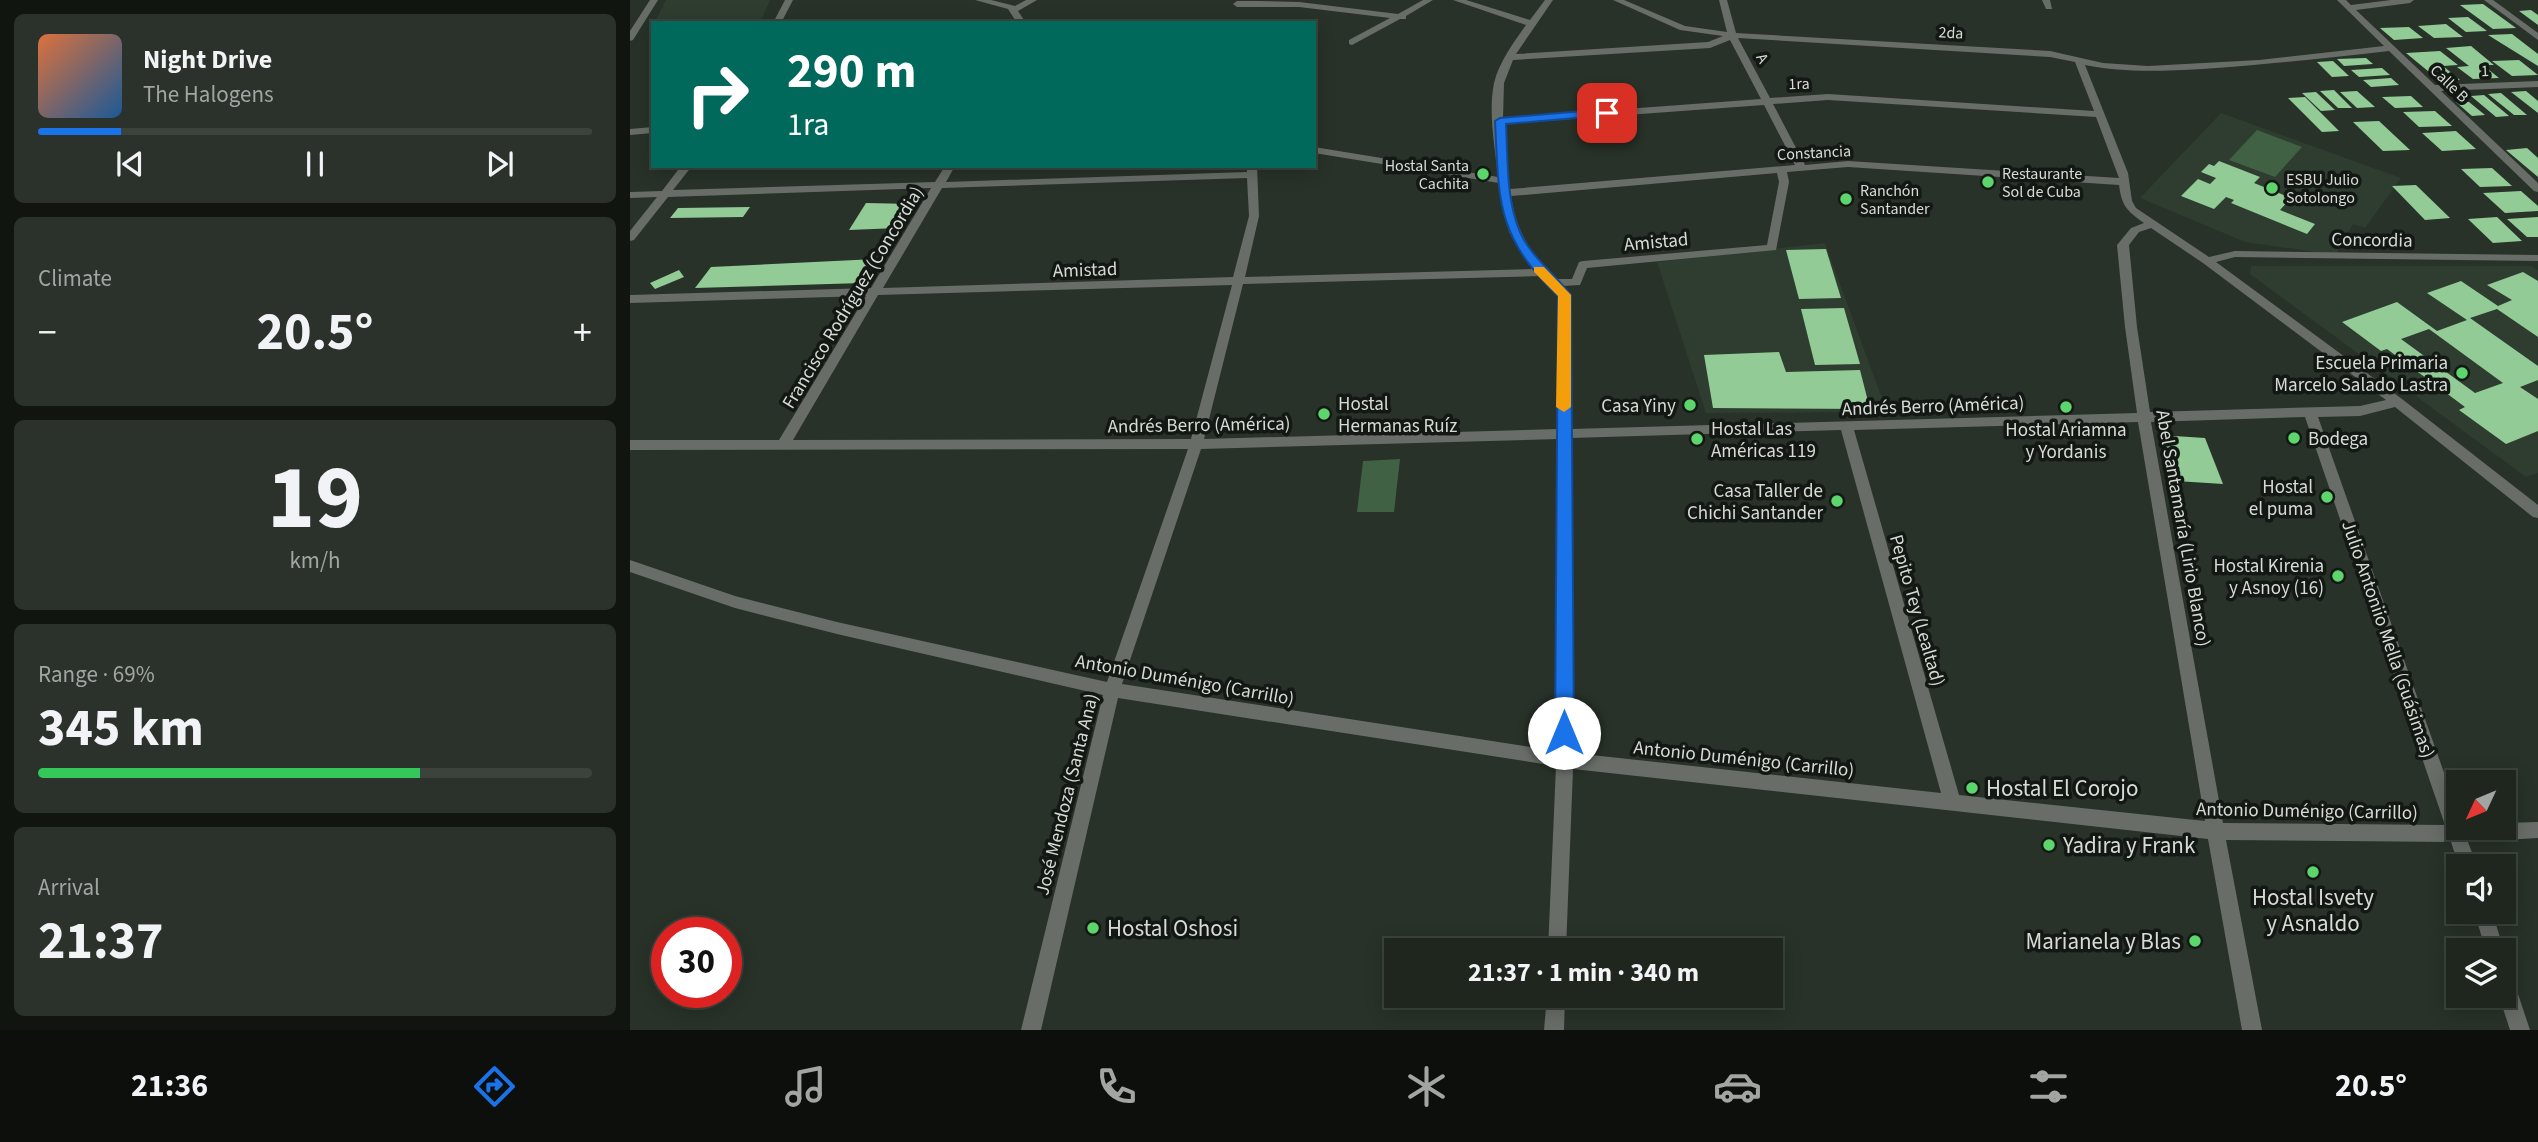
<!DOCTYPE html>
<html lang="en">
<head>
<meta charset="utf-8">
<style>
	body { margin:0; font-family:"Source Sans 3",sans-serif; background:#2b322b; color:#f1f3f6; height:100vh; display:flex; flex-direction:column; font-size:26px; white-space:nowrap }
	* { box-sizing:border-box; margin:0 }
	p { font-size:23px; color:#a1a5a4 }
	.icon { flex:none; width:38px; height:38px; fill:none; stroke:currentColor; stroke-width:2; stroke-linecap:round; stroke-linejoin:round }
	.map { position:relative; flex:1; overflow:hidden }
	.panel { display:flex; flex-direction:column; gap:14px; padding:14px; background:#101510; width:630px }
	.panel>* { flex:none }
	.guide { position:absolute; left:21px; top:21px; width:665px; height:147px; border-radius:0px; box-shadow:0 4px 18px #0003,0 0 0 2px #3c433c; background:#00695c; color:#fff; overflow:hidden }
	.needle { width:46px; rotate:226deg }
	.controls { position:absolute; left:1816px; top:770px; display:grid; gap:14px }
	.controls a { display:grid; place-items:center; width:70px; height:70px; border-radius:0px; background:#1e261e; box-shadow:0 4px 18px #0003,0 0 0 2px #3c433c; font-size:35px }
	.speed { position:absolute; left:21px; top:917px; display:flex; gap:14px; font-size:35px; font-weight:700; text-align:center }
	.speed>* { display:grid; place-content:center; width:91px; height:91px; border-radius:50%; background:#1e261e; box-shadow:0 4px 18px #0003,0 0 0 2px #3c433c; line-height:1 }
	.speed .limit { border:10px solid #d22; background:#fff; color:#111 }
	.pin { position:absolute; display:grid; place-items:center; width:60px; height:60px; color:#fff; margin:-30px; border-radius:14px; box-shadow:0 4px 10px #0006 }
	.me { position:absolute; width:77px; margin:-38px; rotate:0deg; stroke-linejoin:round; filter:drop-shadow(0 0 5px #0008) }
	.turn { display:flex; align-items:center; gap:24px; height:147px; padding:0 21px; font-size:32px }
	.turn .icon { width:91px; height:91px; stroke-width:2.5 }
	.turn b { display:block; font-size:49px; line-height:60px }
	.big { font-size:52px; font-weight:700; line-height:1.1 }
	.panel .widget { flex:1; display:flex; flex-direction:column; justify-content:center; gap:10px; min-width:0; padding:0 24px; border-radius:10px; background:#2b322b }
	.panel .dial { align-items:center; gap:0 }
	.dial b { font-size:91px; line-height:1 }
	.song { display:flex; align-items:center; gap:21px }
	.cover { width:84px; height:84px; border-radius:10px; background:linear-gradient(135deg,hsl(20 70% 55%),hsl(210 70% 35%)) }
	.played { height:7px; border-radius:4px; background:linear-gradient(90deg,#1a73e8 15%,#3c433c 15%) }
	.keys { display:flex; justify-content:space-around; direction:ltr }
	.heat { display:flex; justify-content:space-between; align-items:center; font-size:38px; direction:ltr }
	.charge { height:10px; border-radius:5px; background:linear-gradient(90deg,#34c759 69%,#3c433c 0) }
	.trip { position:absolute; left:754px; top:938px; width:399px; height:70px; border-radius:0px; background:#1e261e; box-shadow:0 4px 18px #0003,0 0 0 2px #3c433c; font-weight:700; line-height:70px; text-align:center }
	.tabs { display:flex; height:112px; justify-content:space-around; align-items:center; background:#0c0f0c; color:#a1a5a4 }
	.tabs .icon { width:49px; height:49px }
	.tabs .selected { color:#1a73e8 }
	.tabs b { font-size:32px; color:#f1f3f6 }
	main { display:flex; flex:1; min-height:0 }
	.map>svg:first-child { display:block }
	.built { fill:#2e3d2f }
	.green { fill:#416144 }
	.building { fill:#92cb96; fill-rule:evenodd }
	.lines { fill:none; stroke-linecap:round; stroke-linejoin:round }
	.street { fill:#686d68; fill-rule:evenodd }
	.route { fill:#1a73e8; stroke:#114b97; stroke-width:2 }
	.slow { fill:#f59e0b }
	.poi-dot { fill:#5cd56d; stroke:#141814; stroke-width:2.5 }
	.labels { text-anchor:middle; stroke-width:7; stroke-linejoin:round; paint-order:stroke }
	.far-street-label { font-size:16px; fill:#d5dcd5; stroke:#141814 }
	.far-poi-label { font-size:16px; fill:#d5dcd5; stroke:#141814; text-anchor:start }
	.street-label { font-size:19px; fill:#d5dcd5; stroke:#141814 }
	.poi-label { font-size:19px; fill:#d5dcd5; stroke:#141814; text-anchor:end }
	.near-poi-label { font-size:23px; fill:#d5dcd5; stroke:#141814; text-anchor:start }
</style>
</head>
<body>
<main>
<section class="panel">
<div class="widget">
<div class="song"><i class="cover"></i><div><b>Night Drive</b><p>The Halogens</p></div></div>
<div class="played"></div>
<div class="keys"><svg class="icon" aria-label="previous" viewBox="0 0 24 24"><path d="M18 5L8 12l10 7zM5 5v14"/></svg><svg class="icon" aria-label="pause" viewBox="0 0 24 24"><path d="M8 5v14M16 5v14"/></svg><svg class="icon" aria-label="next" viewBox="0 0 24 24"><path d="M6 5l10 7-10 7zM19 5v14"/></svg></div>
</div>
<div class="widget"><p>Climate</p>
<div class="heat"><a>−</a><b class="big">20.5°</b><a>+</a></div>
</div>
<div class="widget dial"><b>19</b><p>km/h</p></div>
<div class="widget"><p>Range · 69%</p><b class="big">345 km</b><div class="charge"></div></div>
<div class="widget"><p>Arrival</p><b class="big">21:37</b></div>
</section>
<div class="map">
<svg width="1908" height="1030" viewBox="0 0 1908 1030">
	<rect width="100%" height="100%" fill="#283228"/>
	<g class="built">
		<polygon points="36,0 140,0 130,23 24,23"/>
		<polygon points="1591,113 1771,178 1735,228 1723,224 1706,255 1615,242 1510,198"/>
		<polygon points="1195,243 1257,412 1076,413 1027,262"/>
		<polygon points="1621,266 1902,266 1908,270 1908,473 1896,477 1620,274"/>
	</g>
	<g class="green">
		<polygon points="1627,130 1672,147 1645,177 1599,160"/>
		<polygon points="770,459 764,512 727,512 733,461"/>
	</g>
	<g class="building">
		<polygon points="1853,4 1886,28 1863,29 1830,5"/>
		<polygon points="1901,10 1908,15 1908,25 1889,11"/>
		<polygon points="1838,17 1857,31 1836,32 1818,18"/>
		<polygon points="1816,24 1833,37 1804,38 1788,26"/>
		<polygon points="1779,27 1793,38 1764,40 1750,28"/>
		<polygon points="1882,34 1908,54 1908,66 1858,35"/>
		<polygon points="1841,46 1864,65 1853,65 1869,78 1843,79 1827,67 1839,66 1816,48"/>
		<polygon points="1810,51 1828,65 1813,66 1830,80 1810,81 1776,53"/>
		<polygon points="1736,58 1743,64 1714,66 1707,59"/>
		<polygon points="1889,60 1908,75 1882,76 1862,61"/>
		<polygon points="1703,61 1719,76 1702,77 1687,62"/>
		<polygon points="1752,68 1760,75 1729,77 1721,70"/>
		<polygon points="1761,78 1769,85 1741,87 1733,80"/>
		<polygon points="1704,90 1722,108 1708,108 1690,91"/>
		<polygon points="1727,91 1745,107 1727,108 1710,92"/>
		<polygon points="1896,91 1908,101 1908,113 1881,92"/>
		<polygon points="1686,92 1705,110 1691,111 1672,93"/>
		<polygon points="1871,93 1897,115 1884,115 1858,94"/>
		<polygon points="1854,95 1879,116 1866,117 1841,96"/>
		<polygon points="1781,96 1793,107 1765,108 1752,97"/>
		<polygon points="1675,97 1709,131 1692,132 1658,98"/>
		<polygon points="1826,102 1839,102 1855,115 1842,116"/>
		<polygon points="1805,111 1822,126 1789,127 1773,112"/>
		<polygon points="1749,121 1780,150 1753,151 1723,122"/>
		<polygon points="1826,131 1846,149 1812,151 1792,133"/>
		<polygon points="1897,148 1908,158 1908,177 1876,150"/>
		<polygon points="1589,161 1630,177 1624,183 1661,198 1650,210 1685,224 1677,234 1601,203 1604,200 1596,197 1584,209 1551,196 1568,179 1580,184 1586,178 1571,172 1579,164 1584,166"/>
		<polygon points="1862,168 1882,186 1850,187 1831,169"/>
		<polygon points="1786,185 1820,218 1795,220 1762,186"/>
		<polygon points="1891,191 1908,206 1908,211 1875,213 1853,193"/>
		<polygon points="236,203 283,204 268,228 219,230"/>
		<polygon points="120,207 113,217 40,218 48,208"/>
		<polygon points="1867,217 1892,241 1863,243 1838,219"/>
		<polygon points="1908,217 1908,237 1897,237 1877,219"/>
		<polygon points="1196,249 1211,298 1169,299 1156,250"/>
		<polygon points="246,259 233,283 65,288 81,267"/>
		<polygon points="49,270 54,277 25,289 20,283"/>
		<path d="M 1893,272 L 1908,281 L 1908,337 L 1867,309 L 1840,318 L 1908,366 L 1908,380 L 1890,387 L 1908,399 L 1908,431 L 1876,444 L 1829,410 L 1835,407 L 1757,349 L 1751,351 L 1712,322 L 1767,302 L 1807,331 L 1837,320 L 1797,293 L 1831,281 L 1868,306 L 1882,300 L 1857,285 ZM 1799,329 L 1873,383 L 1845,393 L 1771,339 Z"/>
		<polygon points="1214,308 1230,364 1185,365 1171,309"/>
		<polygon points="1149,352 1156,372 1230,370 1240,409 1083,408 1074,355"/>
		<polygon points="1529,435 1575,438 1593,484 1546,481"/>
	</g>
	<g class="lines">
		<g class="street">
			<polygon points="20,0 28,0 3,40 0,41 0,31"/>
			<polygon points="155,0 163,0 151,23 143,23"/>
			<polygon points="345,0 361,0 385,6 396,0 407,0 388,11 396,23 387,23 378,9"/>
			<polygon points="793,0 803,0 776,16 776,19 770,19 722,45 719,44 719,40 760,18 669,7 607,7 603,4 607,1 627,1 669,2 768,14"/>
			<path d="M 823,0 L 836,0 L 900,20 L 915,0 L 923,0 L 886,54 L 1078,42 L 1093,36 L 1050,30 L 983,0 L 994,0 L 1055,26 L 1097,32 L 1089,0 L 1097,0 L 1106,33 L 1420,51 L 1473,63 L 1518,66 L 1629,60 L 1754,46 L 1707,0 L 1716,0 L 1721,5 L 1761,0 L 1784,0 L 1780,3 L 1726,10 L 1805,85 L 1908,81 L 1908,87 L 1811,91 L 1908,183 L 1908,192 L 1904,191 L 1759,51 C 1696,58 1635,65 1572,69 C 1532,71 1494,73 1455,65 L 1498,173 L 1502,201 L 1506,208 L 1579,257 L 1605,251 L 1908,255 L 1908,261 L 1605,257 L 1586,262 L 1772,399 L 1908,505 L 1908,518 L 1903,517 L 1765,407 L 1730,416 L 1688,417 L 1829,815 L 1829,828 L 1874,828 L 1874,823 L 1908,822 L 1908,838 L 1838,842 L 1847,866 L 1829,866 L 1821,842 L 1596,840 L 1632,1030 L 1612,1030 L 1578,839 L 943,769 L 936,950 L 918,950 L 926,766 L 488,698 L 411,1030 L 391,1030 L 473,695 L 207,634 L 105,608 L 0,572 L 0,560 L 105,596 L 207,622 L 477,682 L 558,449 L 0,450 L 0,440 L 149,440 L 236,296 L 0,303 L 0,295 L 241,288 L 301,188 L 38,197 L 4,240 L 0,241 L 0,231 L 27,197 L 0,198 L 0,192 L 32,191 L 51,166 L 62,166 L 43,190 L 305,182 L 315,166 L 325,166 L 316,182 L 617,172 L 617,166 L 627,166 L 629,216 L 615,277 L 903,269 L 879,232 L 869,183 L 684,153 L 684,147 L 868,177 C 865,147 858,113 864,83 C 869,62 884,42 896,25 ZM 1108,38 L 1420,57 L 1445,62 L 1464,111 L 1198,94 L 1140,98 ZM 1100,40 L 1131,99 L 873,118 L 874,83 L 883,60 L 1080,48 ZM 1198,100 L 1466,117 L 1489,178 L 1218,161 L 1175,165 L 1143,104 ZM 1134,105 L 1165,165 L 880,189 L 873,124 ZM 1218,167 L 1489,185 C 1492,206 1496,210 1514,223 L 1501,228 L 1487,245 L 1495,327 L 1507,413 L 941,429 L 940,295 L 933,286 L 950,285 L 957,268 L 1146,250 L 1159,182 L 1157,172 ZM 1147,173 L 1149,182 L 1137,245 L 953,261 L 949,262 L 942,279 L 926,279 C 900,251 887,234 881,196 ZM 617,178 L 619,216 L 603,277 L 253,288 L 312,188 ZM 1521,228 L 1573,263 L 1756,400 L 1730,406 L 1520,412 L 1507,327 L 1499,245 L 1509,232 ZM 910,276 L 928,296 L 928,429 L 574,439 L 613,284 ZM 602,285 L 561,439 L 163,440 L 248,295 ZM 1675,417 L 1815,825 L 1593,823 L 1521,422 ZM 1508,422 L 1575,821 L 1329,795 L 1224,430 ZM 1211,430 L 1311,793 L 943,753 L 941,438 ZM 928,439 L 927,751 L 492,684 L 571,449 Z"/>
			<polygon points="1412,0 1420,0 1422,9 1416,9"/>
			<polygon points="1854,0 1863,0 1908,33 1908,40"/>
			<polygon points="23,127 23,133 0,135 0,129"/>
			<polygon points="1844,912 1862,912 1874,950 1856,950"/>
			<polygon points="1874,971 1881,973 1900,1030 1880,1030 1869,996 1874,996"/>
			<polygon points="917,996 935,996 934,1030 914,1030"/>
		</g>
	</g>
	<path class="route" d="M 977,109 L 981,110 L 981,115 L 876,124 C 878,159 876,200 890,232 C 901,257 925,274 941,295 L 944,733 L 941,739 L 934,741 L 928,739 L 925,733 L 928,296 C 866,236 869,202 865,121 L 870,118 Z"/>
	<polygon class="slow" points="904,267 914,267 941,295 941,407 934,412 926,407 928,296 904,272"/>
	<g class="poi-dot">
		<circle cx="853" cy="174" r="7"/>
		<circle cx="1358" cy="182" r="7"/>
		<circle cx="1642" cy="188" r="7"/>
		<circle cx="1216" cy="199" r="7"/>
		<circle cx="1832" cy="373" r="7"/>
		<circle cx="1060" cy="405" r="7"/>
		<circle cx="1436" cy="407" r="7"/>
		<circle cx="694" cy="414" r="7"/>
		<circle cx="1664" cy="438" r="7"/>
		<circle cx="1067" cy="439" r="7"/>
		<circle cx="1697" cy="497" r="7"/>
		<circle cx="1207" cy="501" r="7"/>
		<circle cx="1708" cy="576" r="7"/>
		<circle cx="1342" cy="788" r="7"/>
		<circle cx="1419" cy="845" r="7"/>
		<circle cx="1683" cy="872" r="7"/>
		<circle cx="463" cy="928" r="7"/>
		<circle cx="1565" cy="941" r="7"/>
	</g>
	<g class="labels">
		<g class="far-street-label">
			<text transform="translate(1321 32) rotate(3)" y="6">2da</text>
			<text transform="translate(1133 58) rotate(61)" y="6">A</text>
			<text transform="translate(1855 70) rotate(-3)" y="6">1</text>
			<text transform="translate(1169 83) rotate(-2)" y="6">1ra</text>
			<text transform="translate(1820 83) rotate(44)" y="6">Calle B</text>
			<text transform="translate(1184 152) rotate(-3)" y="6">Constancia</text>
		</g>
		<g class="far-poi-label">
			<text x="839" y="171" text-anchor="end">Hostal Santa<tspan x="839" dy="18">Cachita</tspan></text>
			<text x="1372" y="179">Restaurante<tspan x="1372" dy="18">Sol de Cuba</tspan></text>
			<text x="1656" y="185">ESBU Julio<tspan x="1656" dy="18">Sotolongo</tspan></text>
			<text x="1230" y="196">Ranchón<tspan x="1230" dy="18">Santander</tspan></text>
		</g>
		<g class="street-label">
			<text transform="translate(1742 239) rotate(1)" y="7">Concordia</text>
			<text transform="translate(1026 241) rotate(-5)" y="7">Amistad</text>
			<text transform="translate(455 269) rotate(-2)" y="7">Amistad</text>
			<text transform="translate(222 297) rotate(-59)" y="7">Francisco Rodríguez (Concordia)</text>
			<text transform="translate(1303 405) rotate(-2)" y="7">Andrés Berro (América)</text>
			<text transform="translate(569 424) rotate(-1)" y="7">Andrés Berro (América)</text>
			<text transform="translate(1554 528) rotate(80)" y="7">Abel Santamaría (Lirio Blanco)</text>
			<text transform="translate(1288 610) rotate(74)" y="7">Pepito Tey (Lealtad)</text>
			<text transform="translate(1759 639) rotate(71)" y="7">Julio Antoniio Mella (Guásimas)</text>
			<text transform="translate(555 679) rotate(10)" y="7">Antonio Duménigo (Carrillo)</text>
			<text transform="translate(1114 758) rotate(6)" y="7">Antonio Duménigo (Carrillo)</text>
			<text transform="translate(436 794) rotate(-76)" y="7">José Mendoza (Santa Ana)</text>
			<text transform="translate(1677 810) rotate(1)" y="7">Antonio Duménigo (Carrillo)</text>
		</g>
		<g class="poi-label">
			<text x="1818" y="369">Escuela Primaria<tspan x="1818" dy="22">Marcelo Salado Lastra</tspan></text>
			<text x="708" y="410" text-anchor="start">Hostal<tspan x="708" dy="22">Hermanas Ruíz</tspan></text>
			<text x="1046" y="412">Casa Yiny</text>
			<text x="1081" y="435" text-anchor="start">Hostal Las<tspan x="1081" dy="22">Américas 119</tspan></text>
			<text x="1436" y="436" text-anchor="middle">Hostal Ariamna<tspan x="1436" dy="22">y Yordanis</tspan></text>
			<text x="1678" y="445" text-anchor="start">Bodega</text>
			<text x="1683" y="493">Hostal<tspan x="1683" dy="22">el puma</tspan></text>
			<text x="1193" y="497">Casa Taller de<tspan x="1193" dy="22">Chichi Santander</tspan></text>
			<text x="1694" y="572">Hostal Kirenia<tspan x="1694" dy="22">y Asnoy (16)</tspan></text>
		</g>
		<g class="near-poi-label">
			<text x="1356" y="796">Hostal El Corojo</text>
			<text x="1433" y="853">Yadira y Frank</text>
			<text x="1683" y="905" text-anchor="middle">Hostal Isvety<tspan x="1683" dy="26">y Asnaldo</tspan></text>
			<text x="477" y="936">Hostal Oshosi</text>
			<text x="1551" y="949" text-anchor="end">Marianela y Blas</text>
		</g>
	</g>
</svg>
<div class="controls">
<a><svg class="needle" viewBox="-14 -14 28 28"><path d="M0-13l5 13h-10z" fill="#e53935"/><path d="M0 13l5-13h-10z" fill="#a1a5a4"/></svg></a>
<a><svg class="icon" aria-label="sound" viewBox="0 0 24 24"><path d="M4 9h4l5-4v14l-5-4H4zM17 9q2 3 0 6"/></svg></a>
<a><svg class="icon" aria-label="layers" viewBox="0 0 24 24"><path d="M12 4l9 5-9 5-9-5zM3 14l9 5 9-5"/></svg></a>
</div>
<div class="speed"><div class="limit">30</div></div>
<div class="pin" style="left:977px;top:113px;background:#d93025"><svg class="icon" aria-label="arrive" viewBox="0 0 24 24"><path d="M6 21V4h12l-3 4 3 4H6"/></svg></div>
<svg class="me" style="left:934px;top:733px" viewBox="-20 -20 40 40"><circle r="19" fill="#fff"/><path d="M0-13L10 11 0 6-10 11z" fill="#1a73e8"/></svg>
<div class="trip">21:37 · 1 min · 340 m</div>
<div class="guide">
<div class="turn"><svg class="icon" aria-label="right" viewBox="0 0 24 24"><path d="M7 20v-9h11M14 6l5 5-5 5"/></svg><div><b>290 m</b>1ra</div></div>
</div>
</div>
</main>
<nav class="tabs">
<b>21:36</b>
<svg class="icon selected" aria-label="directions" viewBox="0 0 24 24"><path d="M12 3l9 9-9 9-9-9zM9 14v-3h6M13 9l2 2-2 2"/></svg>
<svg class="icon" aria-label="music" viewBox="0 0 24 24"><path d="M9 18V5l10-2v13"/><circle cx="6" cy="18" r="3"/><circle cx="16" cy="16" r="3"/></svg>
<svg class="icon" aria-label="phone" viewBox="0 0 24 24"><path d="M5 4h4l2 5-3 2q2 4 5 5l2-3 5 2v4C11 20 4 13 5 4z"/></svg>
<svg class="icon" aria-label="climate" viewBox="0 0 24 24"><path d="M12 3v18M4 7l16 10M4 17L20 7"/></svg>
<svg class="icon" aria-label="car" viewBox="0 0 24 24"><path d="M5 17H2v-5l4-1 3-4h7l3 4 3 1v5h-3M9 17h6M6 11h13"/><circle cx="7" cy="17" r="2"/><circle cx="17" cy="17" r="2"/></svg>
<svg class="icon" aria-label="filters" viewBox="0 0 24 24"><path d="M4 7h16M4 17h16"/><circle cx="9" cy="7" r="2"/><circle cx="15" cy="17" r="2"/></svg>
<b>20.5°</b>
</nav>
</body>
</html>
